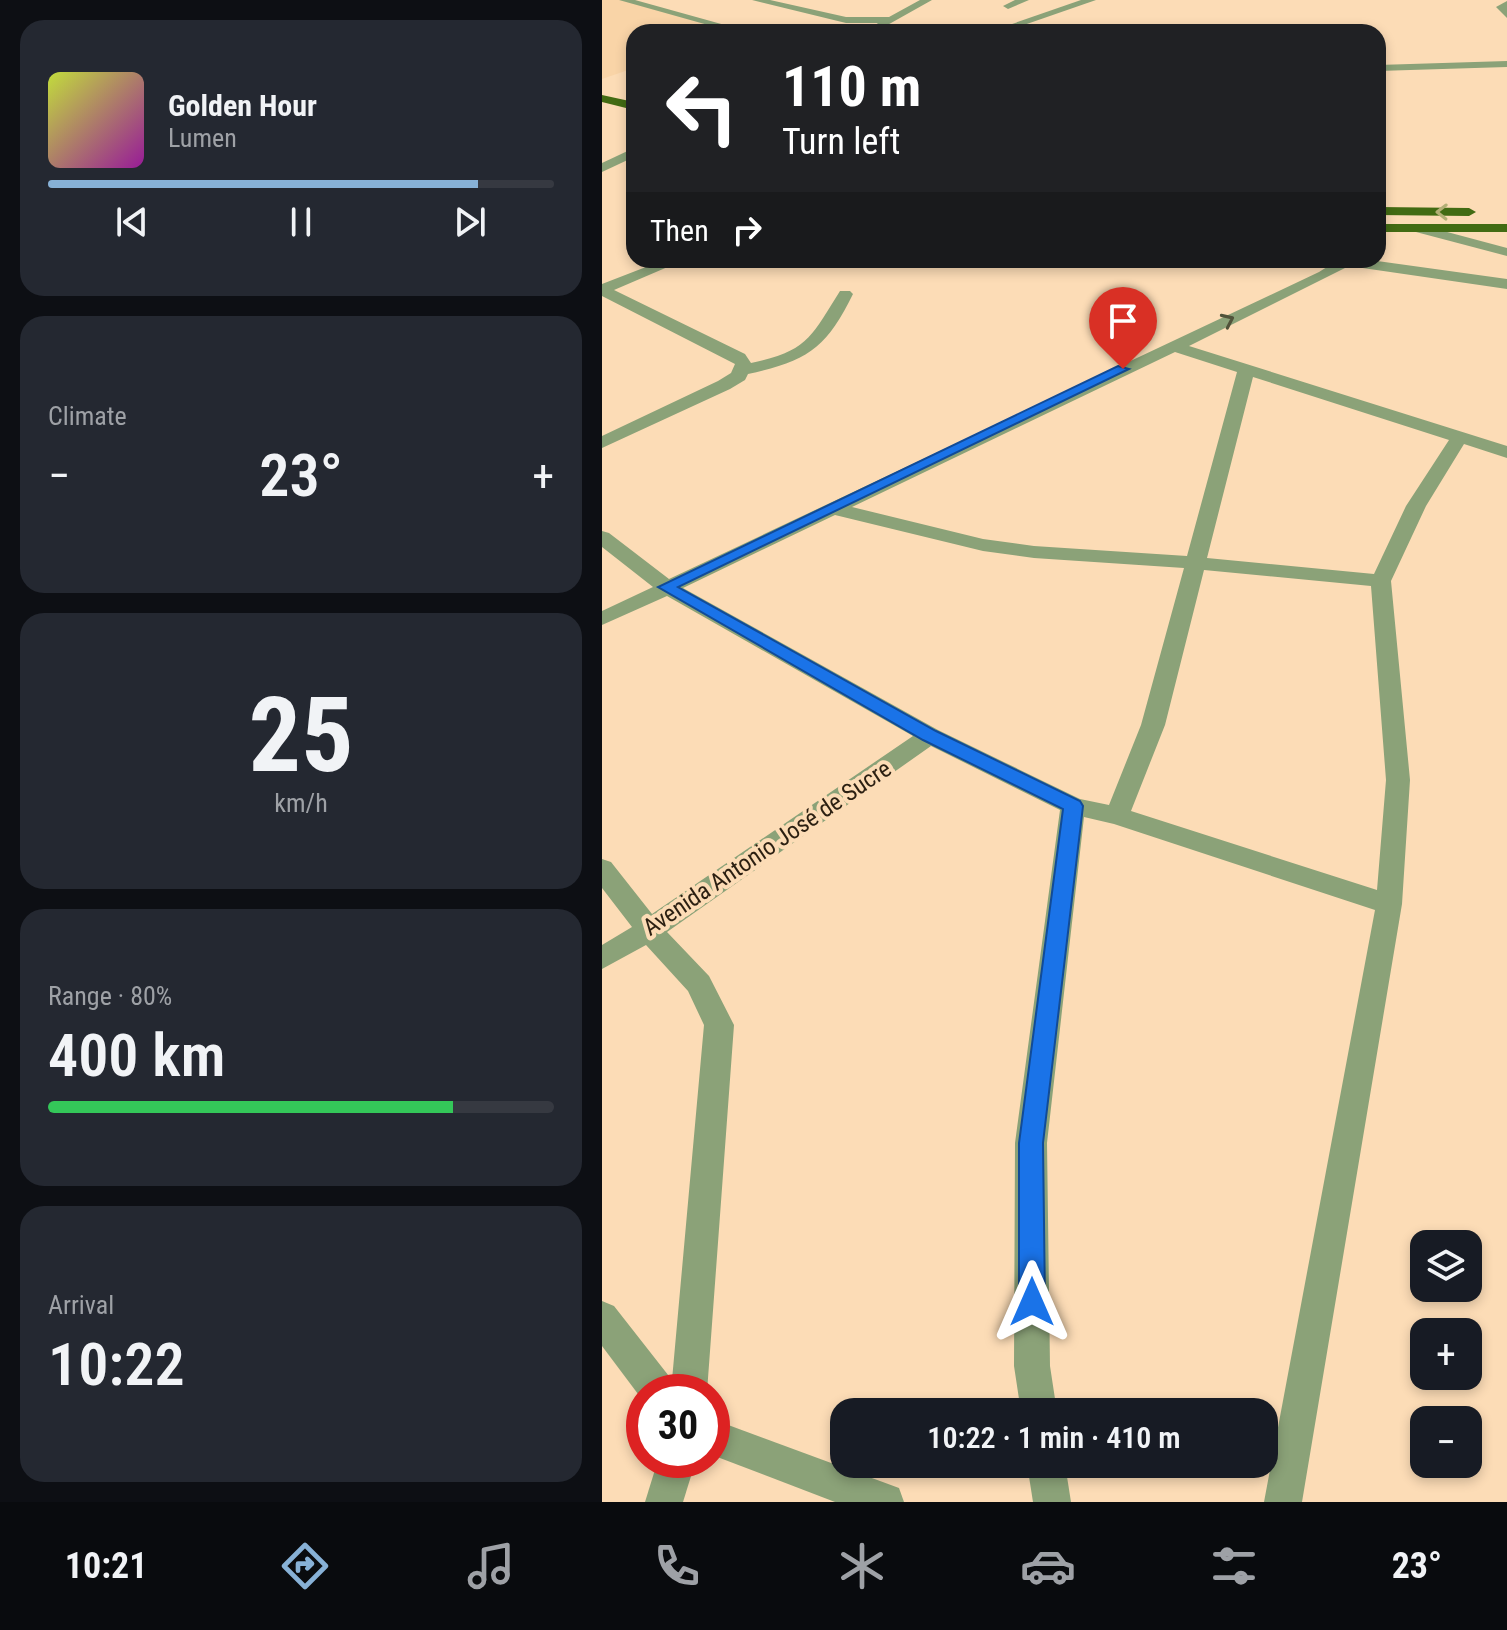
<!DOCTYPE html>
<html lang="en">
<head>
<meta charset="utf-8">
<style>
	body { margin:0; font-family:"Roboto Condensed",sans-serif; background:#242831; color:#f1f3f6; height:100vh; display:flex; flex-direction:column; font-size:30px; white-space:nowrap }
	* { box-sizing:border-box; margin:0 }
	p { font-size:26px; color:#9ea1a6 }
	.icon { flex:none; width:44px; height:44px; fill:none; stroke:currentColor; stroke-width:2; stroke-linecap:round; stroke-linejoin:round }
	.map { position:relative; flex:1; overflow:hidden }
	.drawer { display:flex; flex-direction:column; gap:20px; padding:20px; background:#0d0f14; width:602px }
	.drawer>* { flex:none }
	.guide { position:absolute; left:24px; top:24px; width:760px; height:244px; border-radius:24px; box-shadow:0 4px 12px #0003; background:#202124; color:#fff; overflow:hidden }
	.fabs { position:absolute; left:808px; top:1230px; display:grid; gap:16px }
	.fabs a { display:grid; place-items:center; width:72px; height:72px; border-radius:16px; background:#171b24; box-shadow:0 4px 12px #0003; font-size:40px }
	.speed { position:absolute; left:24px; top:1374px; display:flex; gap:16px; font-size:40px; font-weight:700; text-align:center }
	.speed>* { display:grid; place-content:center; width:104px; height:104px; border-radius:50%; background:#171b24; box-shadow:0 4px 12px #0003; line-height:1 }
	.speed .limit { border:12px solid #d22; background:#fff; color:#111 }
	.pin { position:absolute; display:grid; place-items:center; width:68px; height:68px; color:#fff; margin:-82px -34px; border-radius:50% 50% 50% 0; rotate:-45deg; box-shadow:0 0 8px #0007 }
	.pin .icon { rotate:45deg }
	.me { position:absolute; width:88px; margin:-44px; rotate:0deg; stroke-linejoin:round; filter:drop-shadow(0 0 6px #0008) }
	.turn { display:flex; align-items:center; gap:28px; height:168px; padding:0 24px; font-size:36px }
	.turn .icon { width:104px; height:104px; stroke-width:2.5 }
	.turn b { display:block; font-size:56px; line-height:68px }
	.then { display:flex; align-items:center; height:76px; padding:0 24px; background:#0003; gap:16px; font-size:30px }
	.big { font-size:60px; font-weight:600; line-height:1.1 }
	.drawer .widget { flex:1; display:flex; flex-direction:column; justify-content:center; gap:12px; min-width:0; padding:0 28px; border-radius:24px; background:#242831 }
	.drawer .dial { align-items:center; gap:0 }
	.dial b { font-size:104px; line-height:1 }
	.song { display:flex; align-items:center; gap:24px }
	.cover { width:96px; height:96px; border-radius:12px; background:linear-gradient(135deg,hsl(70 70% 55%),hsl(300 70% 35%)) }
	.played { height:8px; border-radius:4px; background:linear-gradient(90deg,#87b1d6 85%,#363941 85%) }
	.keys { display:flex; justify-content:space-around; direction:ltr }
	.heat { display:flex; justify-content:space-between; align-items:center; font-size:44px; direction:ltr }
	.charge { height:12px; border-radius:6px; background:linear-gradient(90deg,#34c759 80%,#363941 0) }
	.trip { position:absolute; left:228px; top:1398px; width:448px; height:80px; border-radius:24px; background:#171b24; box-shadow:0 4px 12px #0003; font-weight:600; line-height:80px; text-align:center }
	.tab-bar { display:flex; height:128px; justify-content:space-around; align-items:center; background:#090b0e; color:#9ea1a6 }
	.tab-bar .icon { width:56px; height:56px }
	.tab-bar .selected { color:#87b1d6 }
	.tab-bar b { font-size:36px; color:#f1f3f6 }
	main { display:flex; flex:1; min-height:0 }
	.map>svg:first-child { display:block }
	.built { fill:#f9d4a7 }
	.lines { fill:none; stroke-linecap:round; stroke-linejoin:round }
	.minor { fill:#8ba278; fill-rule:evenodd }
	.major { fill:#426b13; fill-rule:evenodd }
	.oneway { stroke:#b2af75 }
	.oneway2 { stroke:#51533a }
	.route { fill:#1a73e8; stroke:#114b97; stroke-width:2 }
	.labels { text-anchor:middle; stroke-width:8; stroke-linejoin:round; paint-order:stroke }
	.street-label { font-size:24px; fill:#2b1f11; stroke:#fcdcb6 }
</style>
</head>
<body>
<main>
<section class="drawer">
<div class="widget">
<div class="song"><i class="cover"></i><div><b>Golden Hour</b><p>Lumen</p></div></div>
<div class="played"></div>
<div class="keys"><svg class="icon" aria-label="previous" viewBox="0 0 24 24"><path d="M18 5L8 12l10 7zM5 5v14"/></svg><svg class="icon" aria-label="pause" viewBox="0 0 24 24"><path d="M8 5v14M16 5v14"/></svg><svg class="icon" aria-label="next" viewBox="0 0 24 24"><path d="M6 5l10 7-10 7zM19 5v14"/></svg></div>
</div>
<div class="widget"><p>Climate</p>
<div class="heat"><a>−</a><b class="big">23°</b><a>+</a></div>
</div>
<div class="widget dial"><b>25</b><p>km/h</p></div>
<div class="widget"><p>Range · 80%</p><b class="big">400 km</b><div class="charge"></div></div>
<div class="widget"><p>Arrival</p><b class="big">10:22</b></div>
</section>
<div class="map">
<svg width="905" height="1502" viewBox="0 0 905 1502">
	<rect width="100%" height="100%" fill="#fcdcb6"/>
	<polygon class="built" points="0,0 19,0 133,32 32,32 32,68 0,79"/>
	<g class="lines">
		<g class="minor">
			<polygon points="17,0 33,0 148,32 131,32"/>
			<polygon points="150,0 168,0 244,17 287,17 318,0 330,0 273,32 268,29 276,23 244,23"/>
			<polygon points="413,0 427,0 406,9 401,6"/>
			<polygon points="479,0 494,0 402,32 387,32"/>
			<polygon points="905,1 905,18 894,7"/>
			<polygon points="905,61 905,67 776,71 776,65"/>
			<polygon points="32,148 32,157 0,172 0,163"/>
			<polygon points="819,225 905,248 905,256 814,232 812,229"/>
			<path d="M 62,260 L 82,260 L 12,290 L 143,354 L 149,363 C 206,351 209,337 238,291 L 248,291 L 251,294 C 224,349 205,361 146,374 L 143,380 L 128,389 L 0,448 L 0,436 L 116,381 L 129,373 L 133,364 L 0,296 L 0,284 Z"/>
			<path d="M 736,260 L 768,260 L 905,279 L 905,289 L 747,266 L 587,346 L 905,446 L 905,458 L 862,444 L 824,506 L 789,581 L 808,780 L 800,904 L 700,1502 L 662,1502 L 773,910 L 512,824 L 482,817 L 445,1143 L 448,1366 L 455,1412 L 419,1412 L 412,1366 L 413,1143 L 458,810 L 329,746 L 65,932 L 107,976 L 132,1025 L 105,1392 L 42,1392 L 42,1402 L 0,1346 L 0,1301 L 12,1306 L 70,1380 L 102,1025 L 86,991 L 44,945 L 0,969 L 0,945 L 30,927 L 0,888 L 0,859 L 9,862 L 50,914 L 311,736 L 65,596 L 0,625 L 0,611 L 51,587 L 0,547 L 0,531 L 7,533 L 67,579 L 717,272 ZM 573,352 L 635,372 L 585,556 L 432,546 L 381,539 L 250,507 ZM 651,377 L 847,440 L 804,506 L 772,574 L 605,558 ZM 233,515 L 381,551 L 432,558 L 582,568 L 539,725 L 507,805 L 478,799 L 336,730 L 81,588 ZM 602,570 L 769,586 L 784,780 L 775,890 L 529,811 L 563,725 Z"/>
			<polygon points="110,1419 297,1488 302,1502 233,1502 110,1455"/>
			<polygon points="56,1460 94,1460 81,1502 43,1502"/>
			<polygon points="425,1464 463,1464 469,1502 431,1502"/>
		</g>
		<g class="major">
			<polygon points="0,95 32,102 32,110 0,102"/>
			<polygon points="776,207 867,208 874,212 867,216 776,215"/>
			<rect x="776" y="224" width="129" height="8"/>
		</g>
	</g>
	<defs><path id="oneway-chevron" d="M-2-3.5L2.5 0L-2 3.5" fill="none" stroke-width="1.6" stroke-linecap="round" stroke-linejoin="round" transform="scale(2)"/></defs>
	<use class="oneway" href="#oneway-chevron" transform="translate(840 212) rotate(-179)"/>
	<use class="oneway2" href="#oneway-chevron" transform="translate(626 320) rotate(-25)"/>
	<polygon class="route" points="516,366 527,369 76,587 334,731 478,801 481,806 441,1143 443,1302 439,1311 430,1314 420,1311 417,1302 417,1143 461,809 321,740 56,587"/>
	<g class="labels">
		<g class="street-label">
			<text transform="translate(165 848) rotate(-34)" y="8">Avenida Antonio José de Sucre</text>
		</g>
	</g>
</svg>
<div class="fabs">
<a><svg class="icon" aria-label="layers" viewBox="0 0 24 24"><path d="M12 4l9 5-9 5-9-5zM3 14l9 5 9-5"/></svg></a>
<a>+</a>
<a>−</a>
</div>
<div class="speed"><div class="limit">30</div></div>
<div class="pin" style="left:521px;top:369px;background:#d93025"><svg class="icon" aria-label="arrive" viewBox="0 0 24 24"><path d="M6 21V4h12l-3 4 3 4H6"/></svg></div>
<svg class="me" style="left:430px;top:1302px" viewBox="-20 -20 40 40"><path d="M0-17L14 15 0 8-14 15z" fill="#1a73e8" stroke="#fff" stroke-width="4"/></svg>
<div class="trip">10:22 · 1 min · 410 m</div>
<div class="guide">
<div class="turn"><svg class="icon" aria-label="left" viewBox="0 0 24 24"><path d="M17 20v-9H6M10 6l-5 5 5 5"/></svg><div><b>110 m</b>Turn left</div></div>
<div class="then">Then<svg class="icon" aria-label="right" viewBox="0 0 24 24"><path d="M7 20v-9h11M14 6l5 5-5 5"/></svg></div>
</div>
</div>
</main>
<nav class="tab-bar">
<b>10:21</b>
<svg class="icon selected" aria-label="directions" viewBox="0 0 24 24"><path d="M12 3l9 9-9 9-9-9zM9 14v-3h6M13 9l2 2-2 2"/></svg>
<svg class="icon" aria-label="music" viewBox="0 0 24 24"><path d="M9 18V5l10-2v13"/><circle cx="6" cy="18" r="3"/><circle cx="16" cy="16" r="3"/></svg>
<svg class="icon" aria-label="phone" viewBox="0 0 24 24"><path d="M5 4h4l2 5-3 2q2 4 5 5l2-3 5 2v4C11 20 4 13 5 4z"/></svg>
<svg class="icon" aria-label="climate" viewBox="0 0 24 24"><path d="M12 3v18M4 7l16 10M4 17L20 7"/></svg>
<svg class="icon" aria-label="car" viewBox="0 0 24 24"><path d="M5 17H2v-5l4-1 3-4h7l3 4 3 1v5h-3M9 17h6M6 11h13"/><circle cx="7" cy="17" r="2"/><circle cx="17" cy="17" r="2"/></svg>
<svg class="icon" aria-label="filters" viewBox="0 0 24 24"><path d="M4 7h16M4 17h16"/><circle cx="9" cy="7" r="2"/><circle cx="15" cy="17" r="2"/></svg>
<b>23°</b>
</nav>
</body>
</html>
